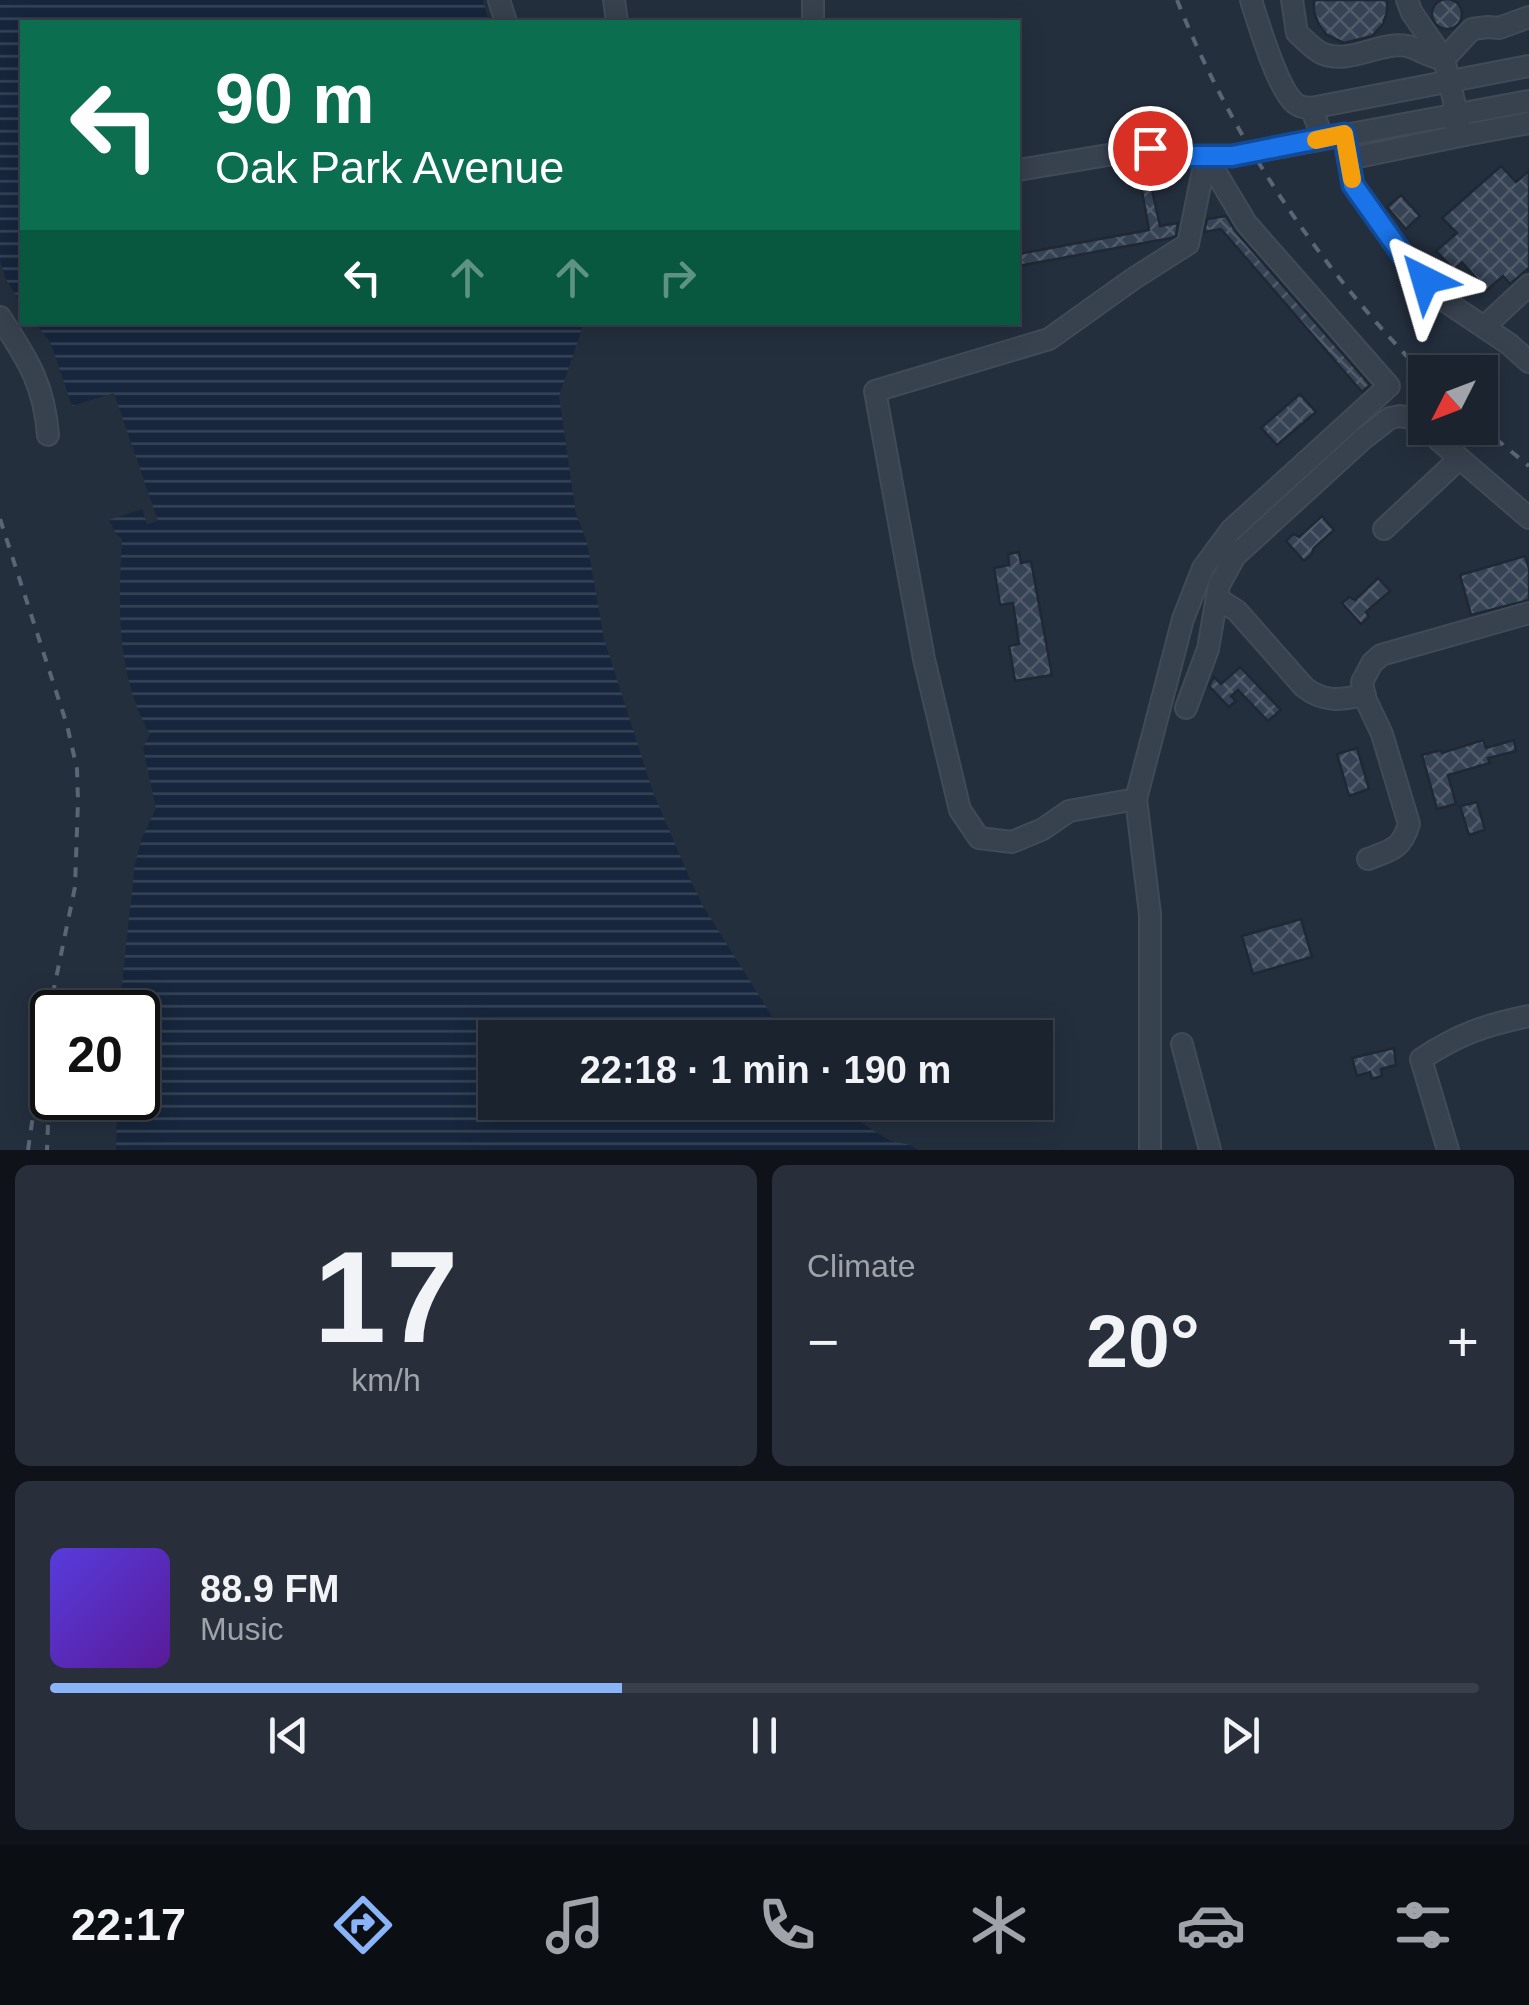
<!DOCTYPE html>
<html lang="en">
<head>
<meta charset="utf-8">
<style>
	body { margin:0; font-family:Helvetica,sans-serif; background:#282f3a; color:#f1f3f6; height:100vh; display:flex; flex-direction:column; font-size:38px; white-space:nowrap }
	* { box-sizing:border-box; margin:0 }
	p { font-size:32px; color:#a0a4aa }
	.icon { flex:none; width:55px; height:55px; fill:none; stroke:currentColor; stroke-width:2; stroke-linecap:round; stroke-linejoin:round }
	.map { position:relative; height:1150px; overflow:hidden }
	.side { display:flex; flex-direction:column; gap:15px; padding:15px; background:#0f1319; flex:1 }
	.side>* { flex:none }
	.top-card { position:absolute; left:20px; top:20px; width:1000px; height:305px; border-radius:0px; box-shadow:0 5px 25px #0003,0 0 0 2px #39404a; background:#0b6e4f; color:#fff; overflow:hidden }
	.needle { width:65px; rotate:228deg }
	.controls { position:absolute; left:1408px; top:355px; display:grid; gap:20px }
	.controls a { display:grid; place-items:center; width:90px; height:90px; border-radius:0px; background:#1b232e; box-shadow:0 5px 25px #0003,0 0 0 2px #39404a; font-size:50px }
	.speed { position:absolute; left:30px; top:990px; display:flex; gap:20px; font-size:50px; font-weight:700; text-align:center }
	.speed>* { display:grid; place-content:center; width:130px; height:130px; border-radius:50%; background:#1b232e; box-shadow:0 5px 25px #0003,0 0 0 2px #39404a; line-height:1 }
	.speed .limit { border:5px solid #111; border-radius:15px; background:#fff; color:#111 }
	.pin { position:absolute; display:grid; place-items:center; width:85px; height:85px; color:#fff; margin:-42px; border:5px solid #fff; border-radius:50%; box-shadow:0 2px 10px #0007 }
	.me { position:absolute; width:110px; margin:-55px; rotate:320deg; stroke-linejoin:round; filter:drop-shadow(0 0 8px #0008) }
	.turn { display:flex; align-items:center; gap:35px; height:210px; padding:0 30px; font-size:45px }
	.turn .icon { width:130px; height:130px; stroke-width:2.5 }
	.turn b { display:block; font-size:70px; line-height:85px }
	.lanes { display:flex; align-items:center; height:95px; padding:0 30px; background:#0003; justify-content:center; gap:50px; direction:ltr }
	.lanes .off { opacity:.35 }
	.big { font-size:75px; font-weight:700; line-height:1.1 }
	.side .widget { flex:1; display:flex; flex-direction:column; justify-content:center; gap:15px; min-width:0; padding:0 35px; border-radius:15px; background:#282f3a }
	.side .dial { align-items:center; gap:0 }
	.dial b { font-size:130px; line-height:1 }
	.song { display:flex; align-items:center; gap:30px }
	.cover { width:120px; height:120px; border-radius:15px; background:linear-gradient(135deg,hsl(250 70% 55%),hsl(270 70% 35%)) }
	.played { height:10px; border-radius:5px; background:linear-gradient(90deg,#8ab4f8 40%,#39404a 40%) }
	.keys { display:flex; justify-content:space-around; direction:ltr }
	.heat { display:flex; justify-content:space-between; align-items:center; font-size:55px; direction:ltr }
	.side .tiles { flex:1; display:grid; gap:15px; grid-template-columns:1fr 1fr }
	.widget:last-child { grid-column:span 2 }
	.trip { position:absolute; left:478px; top:1020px; width:575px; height:100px; border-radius:0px; background:#1b232e; box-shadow:0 5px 25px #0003,0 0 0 2px #39404a; font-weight:700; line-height:100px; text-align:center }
	.menu { display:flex; height:160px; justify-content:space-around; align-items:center; background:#0b0e12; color:#a0a4aa }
	.menu .icon { width:70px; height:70px }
	.menu .current { color:#8ab4f8 }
	.menu b { font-size:45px; color:#f1f3f6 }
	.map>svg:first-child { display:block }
	.water { fill:url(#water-rules) }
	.building { fill:url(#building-cross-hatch); stroke:#1f2835; stroke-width:2.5 }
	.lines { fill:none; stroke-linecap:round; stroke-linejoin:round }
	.minor-casing { stroke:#414a57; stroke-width:24 }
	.minor { stroke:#38414e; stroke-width:20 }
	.rail { stroke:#5a6575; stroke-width:4; stroke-dasharray:10 10; stroke-linecap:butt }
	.route-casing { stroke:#114b97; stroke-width:25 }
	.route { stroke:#1a73e8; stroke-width:18 }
	.slow { stroke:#f59e0b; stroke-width:18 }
</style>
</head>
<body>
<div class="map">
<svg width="1529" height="1150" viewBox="0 0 1529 1150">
	<defs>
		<pattern id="water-rules" width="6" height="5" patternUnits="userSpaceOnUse" patternTransform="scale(2.5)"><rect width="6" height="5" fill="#17263c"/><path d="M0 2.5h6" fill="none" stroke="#364457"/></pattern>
		<pattern id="building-cross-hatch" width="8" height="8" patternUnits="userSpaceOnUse" patternTransform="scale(2.5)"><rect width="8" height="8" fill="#364354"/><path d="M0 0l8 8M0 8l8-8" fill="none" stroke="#515c6b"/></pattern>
	</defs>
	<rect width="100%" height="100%" fill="#242f3e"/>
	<g class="water">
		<polygon points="0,0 483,0 489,22 22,22 22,305 6,279 0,261"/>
		<path d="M 35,323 L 584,323 L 559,396 L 576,514 L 587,542 L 604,639 L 653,792 L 690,879 L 703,906 L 785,1037 L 495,1038 L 495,1102 L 831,1103 L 879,1134 L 891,1141 L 910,1145 L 918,1150 L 116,1150 L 117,1098 L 138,1098 L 138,1012 L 120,1012 L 121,993 L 135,863 L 142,838 L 156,808 L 143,748 L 150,734 C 116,675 118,606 122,539 L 116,534 L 109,520 L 142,509 L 147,524 L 158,521 L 114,393 L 72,406 L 51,343 Z"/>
	</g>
	<g class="building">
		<circle cx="1447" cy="14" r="15"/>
		<polygon points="1314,0 1387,0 1387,12 1383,24 1372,36 1344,43 1327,35 1319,25 1314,12"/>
		<polygon points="1146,163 1160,226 1178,223 1176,236 1171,238 1018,266 1018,254 1149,230 1137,164"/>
		<polygon points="1501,166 1516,182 1529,171 1529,268 1510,284 1503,276 1487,290 1462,262 1454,270 1436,251 1457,233 1442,218"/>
		<polygon points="1401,195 1420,216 1406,229 1387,207"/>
		<polygon points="1226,216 1236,232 1370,385 1362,392 1221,229 1204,232 1207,219"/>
		<polygon points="1300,394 1316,412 1277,445 1261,428"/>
		<polygon points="1322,516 1334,530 1314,548 1311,555 1304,561 1286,541 1293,534 1299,537"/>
		<polygon points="1019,552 1021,563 1031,561 1052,675 1015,681 1009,646 1019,644 1013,603 1000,605 994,568 1009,565 1008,554"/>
		<polygon points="1525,556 1529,568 1529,600 1471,615 1460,575"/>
		<polygon points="1378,578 1390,591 1366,612 1369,617 1361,624 1342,603 1349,597 1355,600"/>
		<polygon points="1240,667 1281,710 1268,721 1238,690 1231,696 1236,701 1229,707 1209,686 1214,677 1221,684"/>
		<polygon points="1483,740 1486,748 1514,740 1516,751 1488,758 1490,763 1448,775 1456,804 1437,809 1422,755 1441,750 1442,753"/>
		<polygon points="1357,748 1369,789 1349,796 1337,754"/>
		<polygon points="1477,802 1485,830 1469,835 1460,806"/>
		<polygon points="1301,919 1312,957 1253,974 1242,936"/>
		<polygon points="1394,1048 1396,1065 1381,1069 1382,1076 1372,1079 1370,1072 1357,1076 1352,1058"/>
	</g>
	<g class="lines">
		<g class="minor-casing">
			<g id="minor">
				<polyline points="499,0 506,22"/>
				<polyline points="614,0 617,22"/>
				<path d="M 1251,0 C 1258,22 1278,91 1296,104 C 1301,108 1304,107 1311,108 L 1323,138"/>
				<path d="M 1292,0 L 1297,33 C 1304,39 1313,49 1321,53 C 1349,66 1379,41 1407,46 C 1420,49 1429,58 1444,59 L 1457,114"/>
				<polyline points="1407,0 1412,13 1444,59 1472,29 1488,27 1499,28 1529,17"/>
				<polyline points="813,22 813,0"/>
				<polyline points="1311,108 1529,66"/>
				<polyline points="1344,134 1353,185 1405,258 1445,301 1509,344 1529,362"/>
				<polyline points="1465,135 1529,123"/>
				<polygon points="1206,156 1246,223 1389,386 1231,530 1203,568 1183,619 1136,799 1069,811 1043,829 1012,842 979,838 960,810 924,659 875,391 1049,339 1133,279 1188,244"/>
				<polyline points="1348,159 1465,135 1449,115"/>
				<polyline points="1018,170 1150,148 1181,156 1232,156 1529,101"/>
				<path d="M 0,317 C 27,359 44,383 48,435"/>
				<polyline points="1484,327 1529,285"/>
				<polyline points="1384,529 1459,459"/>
				<path d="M 1217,598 L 1237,611 L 1304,687 C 1324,703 1341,700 1365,695"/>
				<polyline points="1186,708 1208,649 1219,585 1235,556 1363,439 1390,418 1400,416 1414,419 1529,518"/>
				<polyline points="1136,799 1150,914 1150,1150"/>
				<path d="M 1368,859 C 1391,850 1401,850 1409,824 L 1382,734 L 1365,698 L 1362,682 L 1372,663 L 1381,655 L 1529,613"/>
				<polyline points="1182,1044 1210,1150"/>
				<path d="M 1448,1150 L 1421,1059 C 1459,1034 1485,1025 1529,1016"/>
			</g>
		</g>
		<use href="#minor" class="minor"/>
		<g class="rail">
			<path d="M 1177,0 C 1233,140 1319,267 1425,375"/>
			<polyline points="1480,426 1529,466"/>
			<polyline points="0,519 67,725 77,769 78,801 75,887 53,993 47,1150"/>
			<polyline points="28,1150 38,1081"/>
		</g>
	</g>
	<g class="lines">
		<g class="route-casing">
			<polyline id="route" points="1150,148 1181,156 1232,156 1344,134 1353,185 1405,258 1425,280"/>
		</g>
		<use href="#route" class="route"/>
		<polyline class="slow" points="1316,140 1344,134 1352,179"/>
	</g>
</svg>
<div class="controls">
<a><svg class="needle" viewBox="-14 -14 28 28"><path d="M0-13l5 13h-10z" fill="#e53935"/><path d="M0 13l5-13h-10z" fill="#a0a4aa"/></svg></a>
</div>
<div class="speed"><div class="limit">20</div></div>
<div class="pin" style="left:1150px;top:148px;background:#d93025"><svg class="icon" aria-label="arrive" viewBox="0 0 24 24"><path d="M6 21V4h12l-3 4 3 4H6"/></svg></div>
<svg class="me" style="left:1425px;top:280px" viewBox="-20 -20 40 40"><path d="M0-17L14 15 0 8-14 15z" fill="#1a73e8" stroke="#fff" stroke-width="4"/></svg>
<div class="trip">22:18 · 1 min · 190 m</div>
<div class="top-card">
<div class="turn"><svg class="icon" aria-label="left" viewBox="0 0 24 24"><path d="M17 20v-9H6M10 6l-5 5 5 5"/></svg><div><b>90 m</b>Oak Park Avenue</div></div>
<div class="lanes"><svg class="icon" aria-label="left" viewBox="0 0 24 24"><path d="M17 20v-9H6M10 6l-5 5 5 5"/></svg><svg class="icon off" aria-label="ahead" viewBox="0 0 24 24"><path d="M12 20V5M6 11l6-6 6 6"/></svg><svg class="icon off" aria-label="ahead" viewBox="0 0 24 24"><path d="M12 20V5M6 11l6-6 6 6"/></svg><svg class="icon off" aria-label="right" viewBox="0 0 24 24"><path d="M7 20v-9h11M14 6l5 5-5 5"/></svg></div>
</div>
</div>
<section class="side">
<div class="tiles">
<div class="widget dial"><b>17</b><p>km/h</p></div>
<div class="widget"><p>Climate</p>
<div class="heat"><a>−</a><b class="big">20°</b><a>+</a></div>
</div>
<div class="widget">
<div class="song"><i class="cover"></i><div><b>88.9 FM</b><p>Music</p></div></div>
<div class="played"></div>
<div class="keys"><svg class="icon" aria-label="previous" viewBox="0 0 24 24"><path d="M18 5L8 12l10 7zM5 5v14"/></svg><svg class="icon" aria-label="pause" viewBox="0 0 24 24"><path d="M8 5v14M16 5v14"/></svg><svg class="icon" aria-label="next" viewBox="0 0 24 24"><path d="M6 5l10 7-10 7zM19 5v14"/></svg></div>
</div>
</div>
</section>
<nav class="menu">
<b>22:17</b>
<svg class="icon current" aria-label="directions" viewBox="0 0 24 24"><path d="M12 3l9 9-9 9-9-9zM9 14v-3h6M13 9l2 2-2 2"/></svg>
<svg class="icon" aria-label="music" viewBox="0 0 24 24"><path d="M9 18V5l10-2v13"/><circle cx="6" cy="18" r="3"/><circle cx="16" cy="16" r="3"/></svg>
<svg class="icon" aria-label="phone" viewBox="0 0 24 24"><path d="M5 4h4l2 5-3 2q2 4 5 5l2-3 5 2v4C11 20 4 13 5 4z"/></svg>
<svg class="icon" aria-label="climate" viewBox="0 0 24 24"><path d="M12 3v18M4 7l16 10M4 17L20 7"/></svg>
<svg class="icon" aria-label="car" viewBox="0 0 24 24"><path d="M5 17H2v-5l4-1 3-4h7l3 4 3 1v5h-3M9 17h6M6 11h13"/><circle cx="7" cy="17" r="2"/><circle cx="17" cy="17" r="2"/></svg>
<svg class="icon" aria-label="filters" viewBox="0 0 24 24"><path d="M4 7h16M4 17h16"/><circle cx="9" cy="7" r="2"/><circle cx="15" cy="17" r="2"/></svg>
</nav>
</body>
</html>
